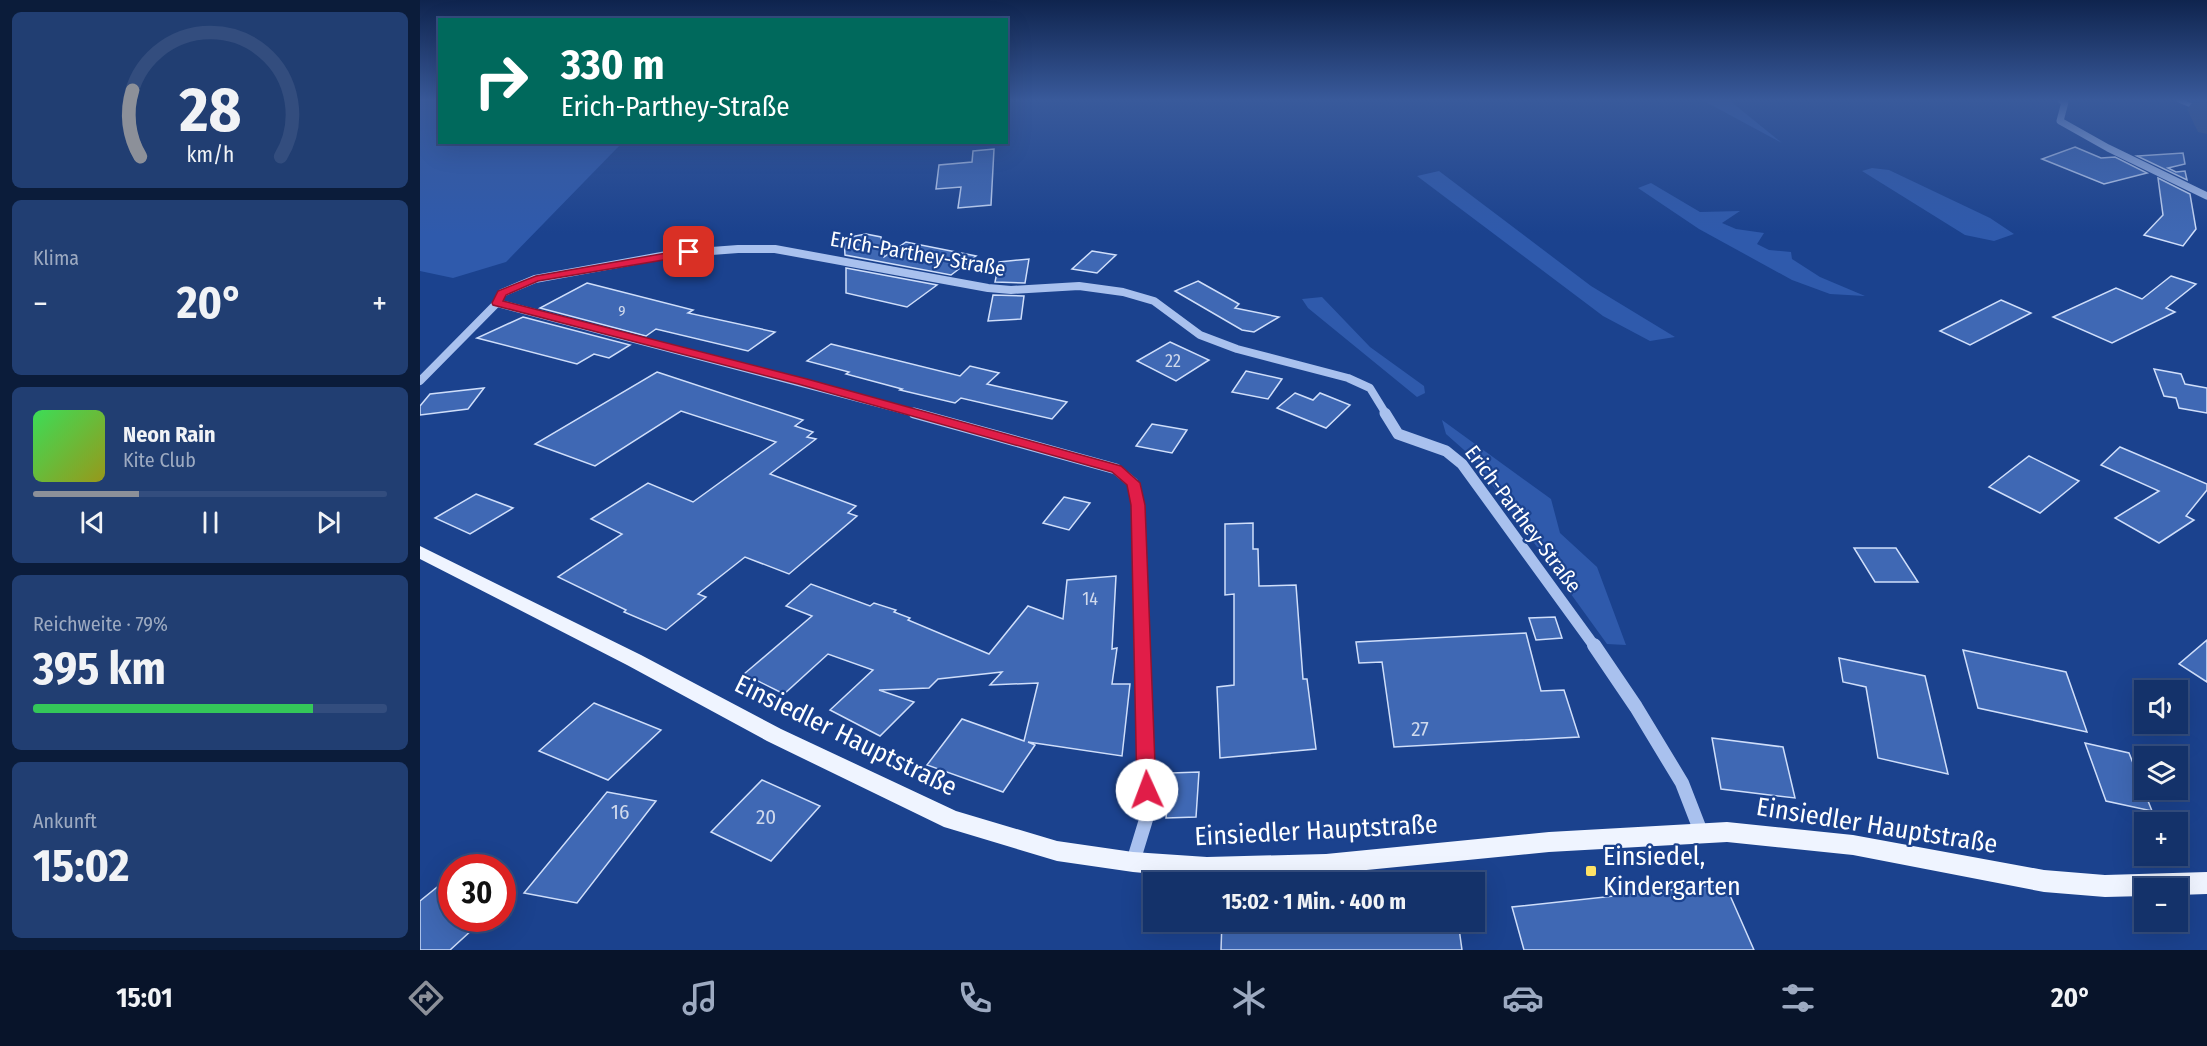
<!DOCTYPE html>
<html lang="de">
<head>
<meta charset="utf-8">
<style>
	body { margin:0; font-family:"Fira Sans Condensed",sans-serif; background:#213e72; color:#f1f3f6; height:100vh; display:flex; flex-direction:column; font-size:22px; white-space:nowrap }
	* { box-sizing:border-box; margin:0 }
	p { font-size:20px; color:#9daac1 }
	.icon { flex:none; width:33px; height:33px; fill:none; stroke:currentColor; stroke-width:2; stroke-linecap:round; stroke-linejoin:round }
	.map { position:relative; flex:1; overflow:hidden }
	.details { display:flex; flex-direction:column; gap:12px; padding:12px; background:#0b1c3a; width:420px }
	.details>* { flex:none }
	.top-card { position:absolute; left:18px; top:18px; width:570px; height:126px; border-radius:0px; box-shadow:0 6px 24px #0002,0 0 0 2px #334d7e; background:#00695c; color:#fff; overflow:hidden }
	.controls { position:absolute; left:1714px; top:680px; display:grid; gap:12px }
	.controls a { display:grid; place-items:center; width:54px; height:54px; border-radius:0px; background:#14326a; box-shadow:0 6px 24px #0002,0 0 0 2px #334d7e; font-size:30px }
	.speed { position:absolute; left:18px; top:854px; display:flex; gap:12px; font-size:30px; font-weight:700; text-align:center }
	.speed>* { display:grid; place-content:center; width:78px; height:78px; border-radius:50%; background:#14326a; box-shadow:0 6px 24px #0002,0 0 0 2px #334d7e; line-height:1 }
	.speed .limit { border:9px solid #d22; background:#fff; color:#111 }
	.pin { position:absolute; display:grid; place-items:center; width:51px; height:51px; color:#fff; margin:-26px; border-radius:12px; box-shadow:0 3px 9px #0006 }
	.me { position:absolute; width:66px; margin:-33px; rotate:358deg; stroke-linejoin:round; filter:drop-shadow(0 0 4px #0008) }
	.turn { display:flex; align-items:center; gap:21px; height:126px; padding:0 24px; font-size:27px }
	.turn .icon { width:78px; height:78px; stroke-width:2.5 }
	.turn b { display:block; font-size:42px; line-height:51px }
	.big { font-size:45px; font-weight:700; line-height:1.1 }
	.details .tile { flex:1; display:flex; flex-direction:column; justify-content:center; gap:9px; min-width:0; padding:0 21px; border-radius:9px; background:#213e72 }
	.details .dial { align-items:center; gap:0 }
	.dial svg { height:156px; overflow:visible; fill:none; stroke:#334d7e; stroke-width:7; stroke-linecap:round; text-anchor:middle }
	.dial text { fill:#f1f3f6; stroke:none }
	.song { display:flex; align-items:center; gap:18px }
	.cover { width:72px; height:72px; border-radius:9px; background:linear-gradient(135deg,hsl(130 70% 55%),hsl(60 70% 35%)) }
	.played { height:6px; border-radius:3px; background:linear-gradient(90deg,#8c9099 30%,#334d7e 30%) }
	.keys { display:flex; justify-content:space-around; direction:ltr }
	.heat { display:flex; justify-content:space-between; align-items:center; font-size:33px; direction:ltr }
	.charge { height:9px; border-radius:4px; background:linear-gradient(90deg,#34c759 79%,#334d7e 0) }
	.trip { position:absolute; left:723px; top:872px; width:342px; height:60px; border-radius:0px; background:#14326a; box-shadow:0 6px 24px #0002,0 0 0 2px #334d7e; font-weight:700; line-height:60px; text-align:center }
	.dock { display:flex; height:96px; justify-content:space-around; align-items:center; background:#08142a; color:#9daac1 }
	.dock .icon { width:42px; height:42px }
	.dock .current { color:#8c9099 }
	.dock b { font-size:27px; color:#f1f3f6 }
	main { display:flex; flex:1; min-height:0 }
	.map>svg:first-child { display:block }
	.green { fill:#2f5aac }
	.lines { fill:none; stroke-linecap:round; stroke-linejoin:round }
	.stream { stroke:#9cbaf0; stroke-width:4.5 }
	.river { fill:#334f87; fill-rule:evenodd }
	.building { fill:#3f68b4; stroke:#cfdefa; stroke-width:1.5 }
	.minor-far3 { stroke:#a9c1ee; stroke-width:7 }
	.minor-far2 { stroke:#a9c1ee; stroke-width:8 }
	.minor-far1 { stroke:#a9c1ee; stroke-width:11 }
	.minor { stroke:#a9c1ee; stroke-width:14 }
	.major { fill:#eff4ff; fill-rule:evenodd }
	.route { fill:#e11d48; stroke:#92132f; stroke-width:1.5 }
	.poi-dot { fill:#fee266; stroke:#1b428e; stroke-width:2 }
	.labels { text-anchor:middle; stroke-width:4.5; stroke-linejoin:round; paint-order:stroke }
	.far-number-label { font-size:15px; fill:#cfd9ec }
	.number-label { font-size:18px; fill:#cfd9ec }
	.street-label { font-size:21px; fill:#fff; stroke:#1b428e }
	.near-number-label { font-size:21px; fill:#cfd9ec }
	.near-street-label { font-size:26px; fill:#fff; stroke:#1b428e }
	.near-poi-label { font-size:26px; fill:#fff; stroke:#1b428e; text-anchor:start }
</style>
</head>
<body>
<main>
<section class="details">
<div class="tile dial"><svg viewBox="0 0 100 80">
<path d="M14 69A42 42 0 1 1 86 69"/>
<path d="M14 69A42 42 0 0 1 10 35" stroke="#8c9099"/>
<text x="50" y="56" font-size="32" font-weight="700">28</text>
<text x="50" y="72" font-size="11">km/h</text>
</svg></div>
<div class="tile"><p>Klima</p>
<div class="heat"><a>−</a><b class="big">20°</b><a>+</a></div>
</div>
<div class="tile">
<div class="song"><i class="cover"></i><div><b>Neon Rain</b><p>Kite Club</p></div></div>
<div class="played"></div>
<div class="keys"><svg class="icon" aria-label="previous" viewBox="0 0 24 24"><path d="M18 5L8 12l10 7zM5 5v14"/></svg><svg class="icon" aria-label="pause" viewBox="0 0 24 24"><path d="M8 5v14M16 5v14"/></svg><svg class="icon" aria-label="next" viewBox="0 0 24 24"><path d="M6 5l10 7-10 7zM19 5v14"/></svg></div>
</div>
<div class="tile"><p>Reichweite · 79%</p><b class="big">395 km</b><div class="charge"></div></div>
<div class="tile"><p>Ankunft</p><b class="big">15:02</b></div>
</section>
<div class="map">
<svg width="1787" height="950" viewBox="0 0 1787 950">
	<rect width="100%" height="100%" fill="#1b428e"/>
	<g class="green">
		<polygon points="0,100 19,100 20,142 202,143 86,262 33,278 0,271"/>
		<polygon points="1282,100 1309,100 1362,143"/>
		<polygon points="1452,168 1469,170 1570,218 1594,234 1574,241 1545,235 1442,171"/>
		<polygon points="1019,171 1171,286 1255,337 1230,341 1183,316 997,176"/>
		<polygon points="1231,183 1280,212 1320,211 1302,223 1316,229 1344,233 1337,244 1349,250 1371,252 1372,259 1400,277 1445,296 1410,294 1372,280 1279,229 1218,188"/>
		<polygon points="902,297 950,347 1004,386 1005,393 997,397 888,308 882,299"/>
		<polygon points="1022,420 1131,499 1140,533 1177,567 1206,645 1187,644 1052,457 1026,434"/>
	</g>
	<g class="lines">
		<polyline class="stream" points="1758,100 1780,109"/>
		<polygon class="river" points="1780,101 1787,101 1787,134 1778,132 1767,109 1771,104"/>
	</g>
	<g class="building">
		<polygon points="1655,147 1681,158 1695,157 1727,173 1684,184 1622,159"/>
		<polygon points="574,149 571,205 538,208 541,187 516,189 519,165 552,162 553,151"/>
		<polygon points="1763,153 1765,164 1748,168 1756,172 1765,171 1767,180 1717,156"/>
		<polygon points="1738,178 1770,194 1776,229 1763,246 1724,235 1743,215"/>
		<polygon points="446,234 461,237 464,257 486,242 556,256 531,275 425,255 424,238"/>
		<polygon points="672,251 696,255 677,273 652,269"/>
		<polygon points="609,259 605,283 575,282 579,262"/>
		<polygon points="426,268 517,285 487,307 426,293"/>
		<polygon points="1751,276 1776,284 1746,308 1755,312 1692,343 1633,317 1696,288 1722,299"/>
		<polygon points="778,281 819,304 815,308 859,317 834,332 822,330 755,291"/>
		<polygon points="167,283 273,310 268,313 355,332 328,351 236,329 226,336 120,308"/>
		<polygon points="573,295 604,296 601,319 568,321"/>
		<polygon points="1581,300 1611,313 1550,345 1520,331"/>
		<polygon points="103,317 210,345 189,358 174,354 157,364 57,338"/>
		<polygon points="750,342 789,360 756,381 717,361"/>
		<polygon points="411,344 540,376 550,366 579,373 567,384 647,402 632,419 541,398 535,403 480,390 482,389 426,374 429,372 387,361"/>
		<polygon points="1734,369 1761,374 1765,384 1787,388 1787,413 1759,408 1756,398 1744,396"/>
		<polygon points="826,371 862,379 848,399 812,392"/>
		<polygon points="237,372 383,420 375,426 393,432 387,437 396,439 350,474 436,506 428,513 437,516 369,574 325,557 278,594 286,597 246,630 204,612 206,610 138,577 202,534 171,519 228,483 273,502 356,442 261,411 175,466 115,444"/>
		<polygon points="64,388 48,409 0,415 0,406 10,394"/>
		<polygon points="875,393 893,400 900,393 930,405 906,428 857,408"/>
		<polygon points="732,424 767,430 752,453 716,446"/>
		<polygon points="1700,447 1787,484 1787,490 1766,516 1774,520 1739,543 1695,518 1739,491 1681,465"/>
		<polygon points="1609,456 1659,481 1620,513 1569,487"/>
		<polygon points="56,494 93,508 50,534 15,518"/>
		<polygon points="644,497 670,503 649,530 623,523"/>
		<polygon points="833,523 833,549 838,549 839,586 876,585 883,679 887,679 896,749 800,758 797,687 814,685 814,594 805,595 805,524"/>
		<polygon points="1434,548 1476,548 1498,582 1455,582"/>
		<polygon points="696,576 692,649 697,648 692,684 710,684 702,756 608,742 615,745 583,792 507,765 542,719 604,741 618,683 570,685 582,672 518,679 509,688 459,690 494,702 460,736 410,710 453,670 408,654 364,694 324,674 392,616 366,606 391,584 450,606 454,603 476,610 474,612 490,618 488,620 569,654 608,606 643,619 647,580"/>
		<polygon points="1135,617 1142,638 1116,640 1109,618"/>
		<polygon points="1106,633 1121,691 1144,690 1159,737 974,747 962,662 939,663 936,642"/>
		<polygon points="1787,640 1787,682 1759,664"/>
		<polygon points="1543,650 1646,672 1667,732 1558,708"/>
		<polygon points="1419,658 1505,676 1528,774 1458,758 1446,687 1423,682"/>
		<polygon points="174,703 241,730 188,780 119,751"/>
		<polygon points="1292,738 1363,747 1375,798 1301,789"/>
		<polygon points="1665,743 1709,753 1732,811 1686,801"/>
		<polygon points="779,772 776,817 746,818 751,773"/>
		<polygon points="342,780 400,806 351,861 291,832"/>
		<polygon points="187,792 236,801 157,903 104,893"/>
		<polygon points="32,875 32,918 65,918 30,950 0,950 0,901"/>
		<polygon points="1305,884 1334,950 1104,950 1092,907"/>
		<polygon points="802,921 1038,921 1042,950 801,950"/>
	</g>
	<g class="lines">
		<polyline class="minor-far3" points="1641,100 1645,102 1640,121 1688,148 1787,196"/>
		<g class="minor-far2">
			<polyline points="77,303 499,414"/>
			<polyline points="0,381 77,303 82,293 115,279 252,254 318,249 355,249 568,288 591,290 659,286 703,292 734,301 780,335 817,349 928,378 950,388 966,414"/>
		</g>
		<g class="minor-far1">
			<polyline points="494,413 696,469 713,483 718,505 723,647"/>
			<polyline points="965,413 978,434 1026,451 1042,464 1175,647"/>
		</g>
		<g class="minor">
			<polyline points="1174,645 1216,707 1262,783 1281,832"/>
			<polyline points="713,862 728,813 723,645"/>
		</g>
		<polygon class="major" points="0,546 221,655 361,729 536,811 637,841 713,852 787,857 906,854 1129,832 1307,822 1433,835 1624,870 1685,875 1787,872 1787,894 1758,895 1758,888 1725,888 1725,896 1685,897 1624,892 1433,855 1307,842 1129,852 906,874 787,879 713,872 637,861 524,827 347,741 207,665 0,559"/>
	</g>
	<linearGradient id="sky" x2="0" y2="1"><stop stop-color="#0f244e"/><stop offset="0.43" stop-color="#395a9b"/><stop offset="1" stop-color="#395a9b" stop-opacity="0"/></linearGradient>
	<rect width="1787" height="233" fill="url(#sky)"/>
	<polygon class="route" points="269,249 274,252 273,255 118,281 86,295 83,301 387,379 701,466 720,483 725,505 736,790 734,796 727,798 720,796 717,790 711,505 707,485 692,472 378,384 73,305 72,303 78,291 116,276"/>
	<rect class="poi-dot" x="1165" y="865" width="12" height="12" rx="3"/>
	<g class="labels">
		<g class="far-number-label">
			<text x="202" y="316">9</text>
		</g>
		<g class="number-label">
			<text x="753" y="367">22</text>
			<text x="670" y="605">14</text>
		</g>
		<g class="street-label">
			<text transform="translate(498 254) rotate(10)" y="7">Erich-Parthey-Straße</text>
			<text transform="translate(1103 519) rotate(53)" y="7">Erich-Parthey-Straße</text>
		</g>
		<g class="near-number-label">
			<text x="1000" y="736">27</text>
			<text x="200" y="819">16</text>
			<text x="346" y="824">20</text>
		</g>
		<g class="near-street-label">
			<text transform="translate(426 735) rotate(26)" y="9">Einsiedler Hauptstraße</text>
			<text transform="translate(1457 825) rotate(9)" y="9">Einsiedler Hauptstraße</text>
			<text transform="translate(896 830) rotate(-3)" y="9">Einsiedler Hauptstraße</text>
		</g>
		<g class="near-poi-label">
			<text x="1183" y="865">Einsiedel,<tspan x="1183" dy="30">Kindergarten</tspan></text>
		</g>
	</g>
</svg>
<div class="controls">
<a><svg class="icon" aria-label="sound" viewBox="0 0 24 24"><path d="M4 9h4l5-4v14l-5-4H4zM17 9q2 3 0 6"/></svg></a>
<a><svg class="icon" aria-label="layers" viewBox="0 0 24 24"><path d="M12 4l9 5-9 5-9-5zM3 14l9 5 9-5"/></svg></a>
<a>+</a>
<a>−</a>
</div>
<div class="speed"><div class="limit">30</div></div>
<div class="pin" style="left:269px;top:252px;background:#d93025"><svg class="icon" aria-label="arrive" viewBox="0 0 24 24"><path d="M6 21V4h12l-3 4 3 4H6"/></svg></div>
<svg class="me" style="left:727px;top:790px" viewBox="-20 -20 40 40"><circle r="19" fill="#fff"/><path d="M0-13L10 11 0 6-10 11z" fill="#e11d48"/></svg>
<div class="trip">15:02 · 1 Min. · 400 m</div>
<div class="top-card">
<div class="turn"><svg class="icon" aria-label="right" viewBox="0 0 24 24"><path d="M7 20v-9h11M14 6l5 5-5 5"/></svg><div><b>330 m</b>Erich-Parthey-Straße</div></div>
</div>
</div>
</main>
<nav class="dock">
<b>15:01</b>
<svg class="icon current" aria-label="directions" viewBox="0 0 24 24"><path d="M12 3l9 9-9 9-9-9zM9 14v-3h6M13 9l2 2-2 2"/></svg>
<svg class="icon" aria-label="music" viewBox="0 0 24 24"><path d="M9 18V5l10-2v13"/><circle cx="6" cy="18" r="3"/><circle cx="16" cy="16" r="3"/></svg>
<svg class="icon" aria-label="phone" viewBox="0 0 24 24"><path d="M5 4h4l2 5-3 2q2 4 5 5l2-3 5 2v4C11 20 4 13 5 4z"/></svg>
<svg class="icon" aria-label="climate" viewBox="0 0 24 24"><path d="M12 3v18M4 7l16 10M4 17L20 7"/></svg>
<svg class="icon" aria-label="car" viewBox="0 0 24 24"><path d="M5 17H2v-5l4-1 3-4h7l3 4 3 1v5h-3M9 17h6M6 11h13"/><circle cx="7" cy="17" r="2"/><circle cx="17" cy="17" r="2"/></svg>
<svg class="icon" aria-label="filters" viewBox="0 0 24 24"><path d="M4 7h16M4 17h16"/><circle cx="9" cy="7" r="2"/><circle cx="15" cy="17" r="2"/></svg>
<b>20°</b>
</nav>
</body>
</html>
